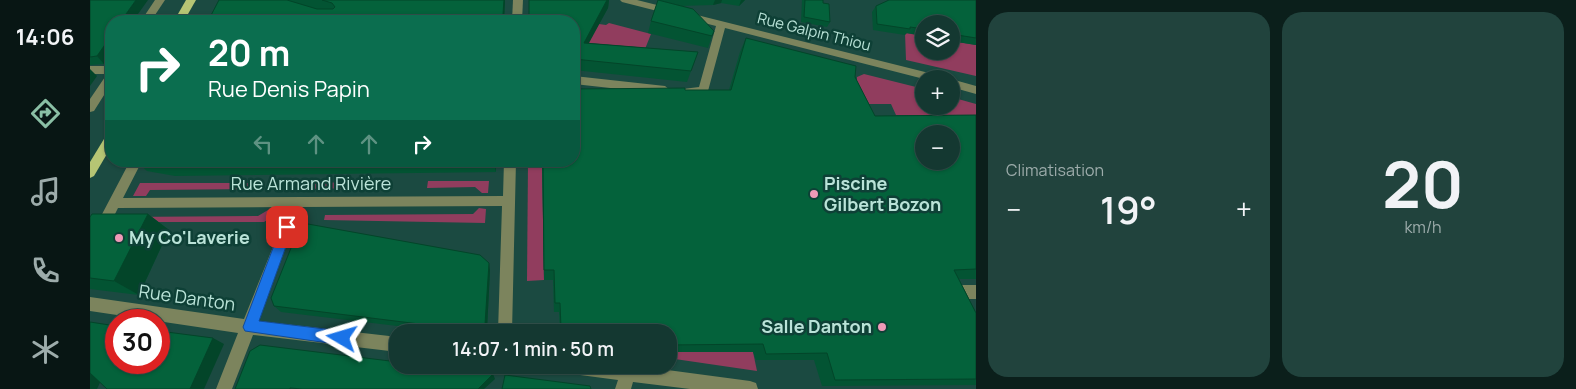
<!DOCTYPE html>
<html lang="fr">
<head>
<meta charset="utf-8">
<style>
	body { margin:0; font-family:Manrope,sans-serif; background:#21433d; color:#f1f3f6; height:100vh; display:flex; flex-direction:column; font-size:19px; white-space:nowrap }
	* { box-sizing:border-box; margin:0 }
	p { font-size:16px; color:#9dacab }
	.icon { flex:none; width:28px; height:28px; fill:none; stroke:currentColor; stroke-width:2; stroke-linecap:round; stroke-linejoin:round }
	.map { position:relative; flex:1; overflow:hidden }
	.side { display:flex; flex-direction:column; gap:12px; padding:12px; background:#0b1f1b; width:600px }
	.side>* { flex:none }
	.top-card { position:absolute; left:15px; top:15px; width:475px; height:152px; border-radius:20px; box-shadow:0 1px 4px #0004,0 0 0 1px #33524d; background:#0b6e4f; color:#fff; overflow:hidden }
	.fabs { position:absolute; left:825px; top:15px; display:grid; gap:10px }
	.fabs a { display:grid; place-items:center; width:45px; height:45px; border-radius:50%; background:#143831; box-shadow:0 1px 4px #0004,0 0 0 1px #33524d; font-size:25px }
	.speed { position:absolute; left:15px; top:309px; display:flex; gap:10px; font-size:25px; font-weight:700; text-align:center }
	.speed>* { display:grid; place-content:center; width:65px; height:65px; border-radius:50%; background:#143831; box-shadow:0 1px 4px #0004,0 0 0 1px #33524d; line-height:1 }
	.speed .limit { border:8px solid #d22; background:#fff; color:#111 }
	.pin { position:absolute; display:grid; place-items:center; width:42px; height:42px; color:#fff; margin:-21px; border-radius:10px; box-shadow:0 2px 8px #0006 }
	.me { position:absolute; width:55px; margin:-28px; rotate:277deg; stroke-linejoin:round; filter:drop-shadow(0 0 4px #0008) }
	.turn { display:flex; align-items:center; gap:18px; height:105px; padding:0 20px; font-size:22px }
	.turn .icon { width:65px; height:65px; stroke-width:2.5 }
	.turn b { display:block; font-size:35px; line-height:42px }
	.lanes { display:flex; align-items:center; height:48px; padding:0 20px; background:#0003; justify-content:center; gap:25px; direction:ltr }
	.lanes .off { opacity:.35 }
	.big { font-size:38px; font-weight:600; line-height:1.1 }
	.side .widget { flex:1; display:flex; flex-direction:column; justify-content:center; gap:8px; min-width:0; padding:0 18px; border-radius:20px; background:#21433d }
	.side .dial { align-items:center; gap:0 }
	.dial b { font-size:65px; line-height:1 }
	.heat { display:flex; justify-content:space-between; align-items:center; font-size:28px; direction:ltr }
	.side .tiles { flex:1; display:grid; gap:12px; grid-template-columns:repeat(2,1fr) }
	.trip { position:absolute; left:299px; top:324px; width:288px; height:50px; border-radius:20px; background:#143831; box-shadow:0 1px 4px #0004,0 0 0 1px #33524d; font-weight:600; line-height:50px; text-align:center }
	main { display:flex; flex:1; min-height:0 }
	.dock { display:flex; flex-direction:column; width:90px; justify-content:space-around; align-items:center; background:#081614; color:#9dacab }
	.dock .icon { width:35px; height:35px }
	.dock .selected { color:#8abfa5 }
	.dock b { font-size:22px; color:#f1f3f6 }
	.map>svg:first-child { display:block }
	.green { fill:#913d5e }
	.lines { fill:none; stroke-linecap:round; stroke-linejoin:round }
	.minor { fill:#7c845d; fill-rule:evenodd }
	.major { fill:#b6c574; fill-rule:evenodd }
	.wall { fill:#035433 }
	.shaded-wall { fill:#034529 }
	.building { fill:#04623b; stroke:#034529; fill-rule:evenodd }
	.route { fill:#1a73e8; stroke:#114b97 }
	.poi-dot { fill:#f09ab7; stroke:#0e4036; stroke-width:2 }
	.labels { text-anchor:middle; stroke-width:5; stroke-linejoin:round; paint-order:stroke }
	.far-street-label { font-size:15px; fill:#bae3d8; stroke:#0e4036 }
	.street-label { font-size:18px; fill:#bae3d8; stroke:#0e4036 }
	.poi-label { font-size:18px; font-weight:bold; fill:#bae3d8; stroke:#0e4036; text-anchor:start }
</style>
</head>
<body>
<main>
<nav class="dock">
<b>14:06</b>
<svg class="icon selected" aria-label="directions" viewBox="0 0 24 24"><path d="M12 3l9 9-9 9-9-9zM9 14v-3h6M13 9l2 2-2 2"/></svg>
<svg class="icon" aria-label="music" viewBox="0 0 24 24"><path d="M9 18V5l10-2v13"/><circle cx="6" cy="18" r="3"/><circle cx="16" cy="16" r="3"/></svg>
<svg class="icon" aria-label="phone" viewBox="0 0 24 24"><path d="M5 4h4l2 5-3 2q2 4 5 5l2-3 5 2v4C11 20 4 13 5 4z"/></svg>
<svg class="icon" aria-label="climate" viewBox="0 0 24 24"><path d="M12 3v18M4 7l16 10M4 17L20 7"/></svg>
</nav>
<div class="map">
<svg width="886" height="389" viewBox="0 0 886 389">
	<rect width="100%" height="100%" fill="#1b4a41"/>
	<g class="green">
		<polygon points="519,23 561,34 555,49 509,55 490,35 509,24 516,25"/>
		<polygon points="815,33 834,36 834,51 861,51 861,41 886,45 886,76 816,60"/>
		<polygon points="774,74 834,89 834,106 861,106 861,97 886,104 886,116 806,115 801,104 778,104 767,82 767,77"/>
		<polygon points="438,161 452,161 454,280 437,281"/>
		<polygon points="338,181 399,181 398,193 392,193 385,187 337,188"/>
		<polygon points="282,182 281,188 207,189 208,183"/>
		<polygon points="50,183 175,183 173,189 60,190 56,196 43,196"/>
		<polygon points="389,208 396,209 395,223 234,220 235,215 383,214"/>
		<polygon points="178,210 182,210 179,219 174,222 29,222 32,217 168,216"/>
		<polygon points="578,352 663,352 667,371 578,358"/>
	</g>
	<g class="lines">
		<g class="minor">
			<polygon points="65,0 75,0 61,21 51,21"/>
			<polygon points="423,0 433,0 432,21 422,21"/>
			<path d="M 530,0 L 547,0 L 847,75 L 852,79 L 834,79 L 635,28 L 618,91 C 613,97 597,98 592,92 L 593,89 L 609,87 L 626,26 L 532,2 Z"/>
			<polygon points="0,66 21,66 21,84 4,111 0,112 0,99 17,74 0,74"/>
			<polygon points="484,76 575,86 580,90 575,94 484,84"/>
			<polygon points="861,79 886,86 886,94 861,87"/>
			<polygon points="40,161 52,161 33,198 413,196 414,161 426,161 422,332 408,332 412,206 211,207 168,321 308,337 308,352 163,335 142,389 126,389 148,333 0,311 0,297 154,319 199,207 28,208 5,254 0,256 0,237"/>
			<polygon points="867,285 886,285 886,299 878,299 886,316 886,339 881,337 860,292 862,287"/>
			<polygon points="467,365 540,365 660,381 666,383 668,389 600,389 543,382 541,389 525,389 528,380 475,373 470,370"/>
		</g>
		<g class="major">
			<polygon points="96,0 106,0 94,21 84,21"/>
			<polygon points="21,133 21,147 4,176 0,178 0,162 17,134"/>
		</g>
	</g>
	<g class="wall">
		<polygon points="0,0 21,21 21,54 14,64 0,65"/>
		<polygon points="129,0 415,0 414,21 118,21"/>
		<polygon points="439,0 519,0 518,8 498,43 608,52 597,82 484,70 484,21"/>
		<polygon points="568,0 655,0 649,6 631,3 623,5 589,6 622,36 618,48 558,33 561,21"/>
		<polygon points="712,0 733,0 733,3 740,22 737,27 711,22"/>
		<polygon points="886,0 886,45 861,41 861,24 834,24 834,36 817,33 815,35 783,30 782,12 786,6"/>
		<polygon points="656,38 765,77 785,116 886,115 886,279 869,279 886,313 886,385 732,386 724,360 666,360 663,352 578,352 578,332 470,332 469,312 464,312 463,280 454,280 452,161 484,161 595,90 639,90 650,52"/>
		<polygon points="46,161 406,161 406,172 85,176 57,171"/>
		<polygon points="58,214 79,230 49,295 0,289 0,217"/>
		<polygon points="400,270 397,329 392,332 357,332 191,312 184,306"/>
	</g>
	<g class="shaded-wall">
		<polygon points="46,0 58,0 43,21 31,21"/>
		<polygon points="414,0 415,0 414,21 408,21"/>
		<polygon points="517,0 519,0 518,8 493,54 494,43"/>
		<polygon points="625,0 632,0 631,3 623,5"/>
		<polygon points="651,0 655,0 649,6"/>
		<polygon points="166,17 168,21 162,21"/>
		<polygon points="21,36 21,54 14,64 7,56"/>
		<polygon points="0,69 7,76 0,86"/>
		<polygon points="404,161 406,161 406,172"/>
		<polygon points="58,214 79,230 49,295 24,281"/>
		<polygon points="399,263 400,270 397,329 392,332 386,332 386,331"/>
		<polygon points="123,338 134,344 114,389 100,389"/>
		<polygon points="0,372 13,376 7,389 0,389"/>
		<polygon points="403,374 405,379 394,389 388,389"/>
	</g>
	<g class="building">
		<polygon points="0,0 46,0 31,21 21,21 21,36 7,56 0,57"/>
		<polygon points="129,0 197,0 227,9 243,9 245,7 242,3 232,0 414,0 413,14 408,21 180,21 166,17 162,21 118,21"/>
		<polygon points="439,0 517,0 494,43 608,52 601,71 484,59 484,21 439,21"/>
		<polygon points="568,0 603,9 624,31 622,36 561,21"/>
		<polygon points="715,0 733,0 733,3 739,4 740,22 714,17"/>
		<polygon points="799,0 886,0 886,38 861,34 861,24 834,24 834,29 820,27 820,29 787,24 786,6"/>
		<path d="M 656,38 L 766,66 L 765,77 L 785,116 L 886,115 L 886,269 L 864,270 L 886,313 L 886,379 L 745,380 L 737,353 L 676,354 L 673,344 L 578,345 L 578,332 L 528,332 L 528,328 L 471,328 L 470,303 L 465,303 L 464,270 L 454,270 L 453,161 L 484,161 L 484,89 L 595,88 L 595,90 L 641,90 ZM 834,134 L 861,134 L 861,161 L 834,161 Z"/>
		<polygon points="58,161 278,161 72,163"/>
		<polygon points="2,214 58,214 24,281 0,278 0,217"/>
		<polygon points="218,224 390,255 399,263 395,324 386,331 184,306 181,298 209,228"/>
		<polygon points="0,322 26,326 26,362 69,362 69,331 123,338 100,389 17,389 0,373"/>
		<polygon points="170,345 308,362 308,365 328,365 403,374 388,389 212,389 200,388 200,389 145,389 160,351"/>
		<polygon points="415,375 500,386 501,389 412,389"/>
	</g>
	<polygon class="route" points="197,221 202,223 203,227 169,321 252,331 257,333 259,338 257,343 252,345 155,331 153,327 191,227 193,223"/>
	<g class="poi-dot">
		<circle cx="724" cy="194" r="5"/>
		<circle cx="29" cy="238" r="5"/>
		<circle cx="792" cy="327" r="5"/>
	</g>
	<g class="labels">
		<g class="far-street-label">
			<text transform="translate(724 32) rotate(14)" y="5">Rue Galpin Thiou</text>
		</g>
		<g class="street-label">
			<text x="221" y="190">Rue Armand Rivière</text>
			<text transform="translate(97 298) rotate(8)" y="6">Rue Danton</text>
		</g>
		<g class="poi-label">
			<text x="734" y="190">Piscine<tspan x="734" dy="21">Gilbert Bozon</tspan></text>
			<text x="39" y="244">My Co'Laverie</text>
			<text x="782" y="333" text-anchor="end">Salle Danton</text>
		</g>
	</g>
</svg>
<div class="fabs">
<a><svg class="icon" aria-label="layers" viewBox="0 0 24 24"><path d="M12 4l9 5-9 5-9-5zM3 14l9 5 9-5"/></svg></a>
<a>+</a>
<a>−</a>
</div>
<div class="speed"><div class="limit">30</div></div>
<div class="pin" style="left:197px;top:227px;background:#d93025"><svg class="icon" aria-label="arrive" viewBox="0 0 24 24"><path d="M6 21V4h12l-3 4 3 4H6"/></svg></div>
<svg class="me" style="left:252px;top:338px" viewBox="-20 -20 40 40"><path d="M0-17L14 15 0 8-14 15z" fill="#1a73e8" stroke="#fff" stroke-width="4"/></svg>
<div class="trip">14:07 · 1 min · 50 m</div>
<div class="top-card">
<div class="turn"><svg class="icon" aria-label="right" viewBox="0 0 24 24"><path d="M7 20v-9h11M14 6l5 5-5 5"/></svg><div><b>20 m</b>Rue Denis Papin</div></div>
<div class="lanes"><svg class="icon off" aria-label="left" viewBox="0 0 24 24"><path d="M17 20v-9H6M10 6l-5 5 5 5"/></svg><svg class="icon off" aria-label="ahead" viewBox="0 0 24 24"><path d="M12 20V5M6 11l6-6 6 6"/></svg><svg class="icon off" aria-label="ahead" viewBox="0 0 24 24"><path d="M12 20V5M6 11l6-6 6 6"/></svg><svg class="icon" aria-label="right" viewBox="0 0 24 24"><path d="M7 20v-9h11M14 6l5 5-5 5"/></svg></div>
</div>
</div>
<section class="side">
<div class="tiles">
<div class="widget"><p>Climatisation</p>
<div class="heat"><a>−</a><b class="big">19°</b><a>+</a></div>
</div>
<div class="widget dial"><b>20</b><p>km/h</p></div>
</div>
</section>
</main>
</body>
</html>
